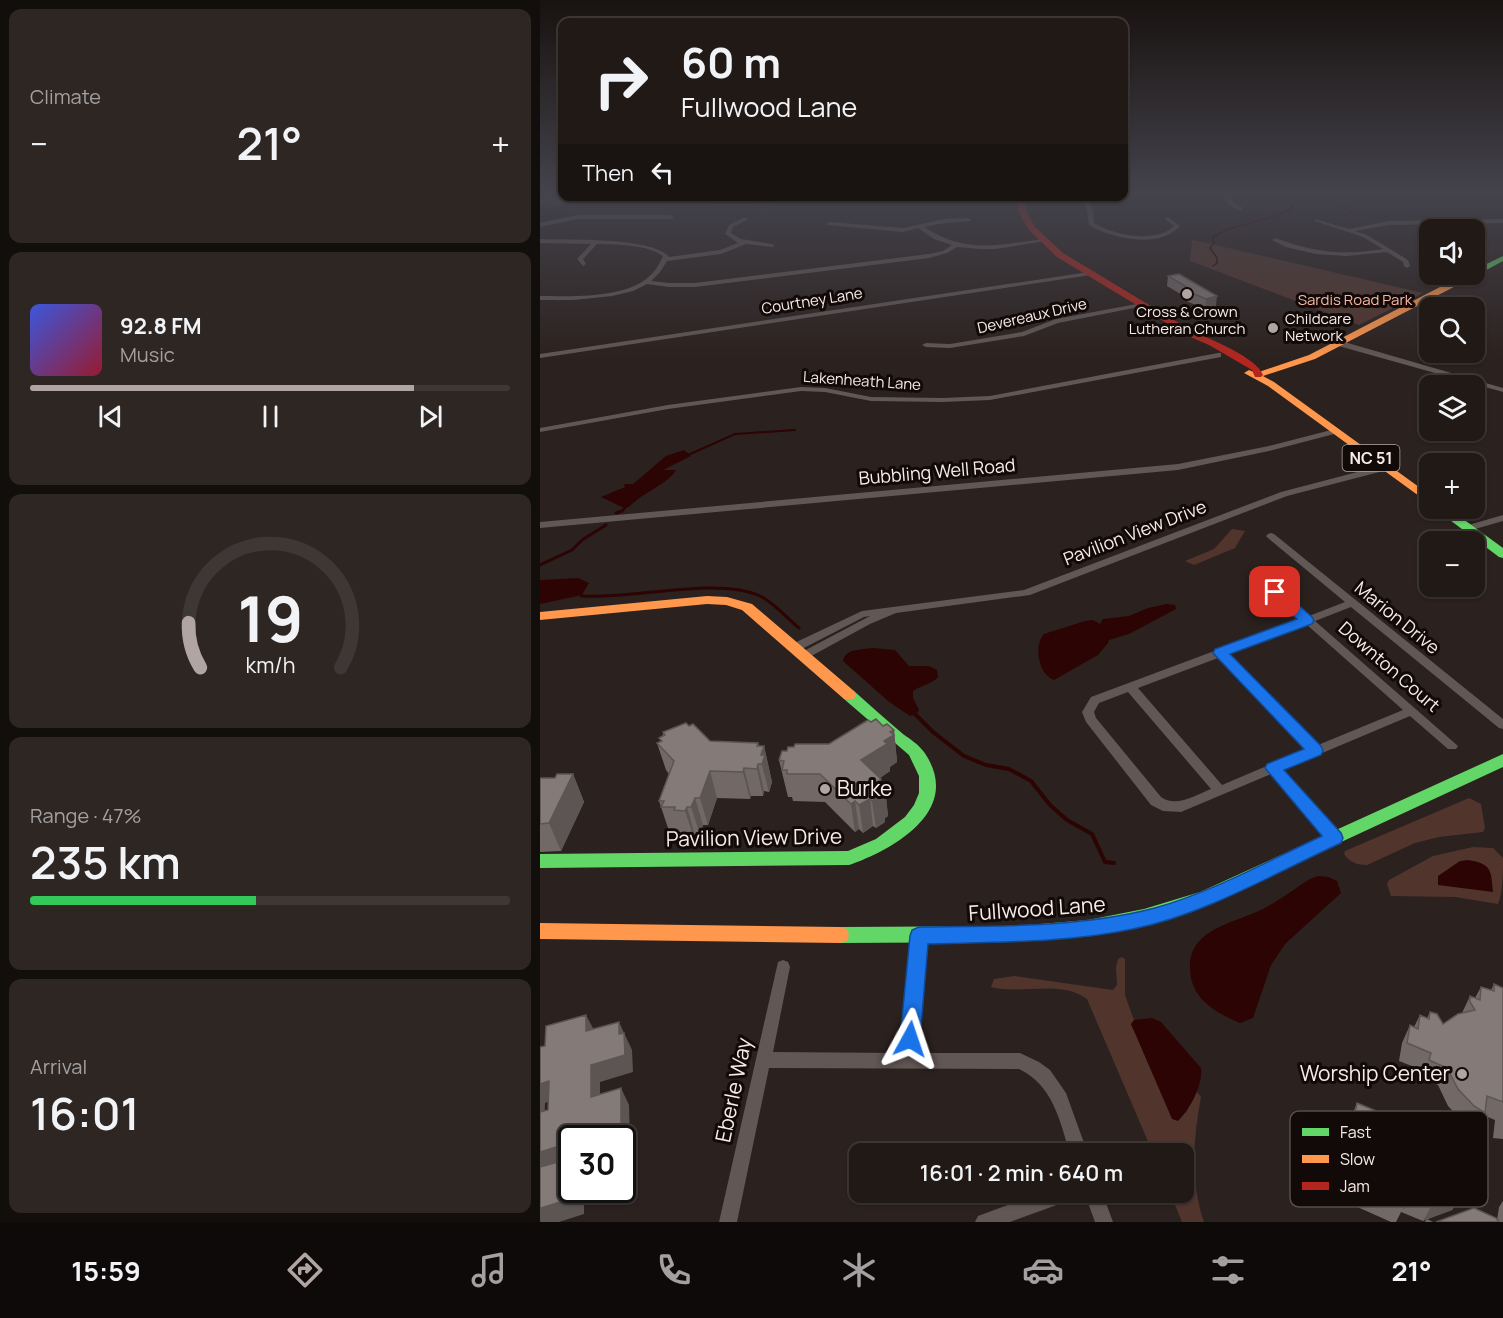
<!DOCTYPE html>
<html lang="en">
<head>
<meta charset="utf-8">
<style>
	body { margin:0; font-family:Manrope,sans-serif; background:#2d2623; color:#f1f3f6; height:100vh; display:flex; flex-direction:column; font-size:22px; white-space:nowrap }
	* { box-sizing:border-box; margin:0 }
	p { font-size:20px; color:#a2a0a1 }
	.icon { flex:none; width:33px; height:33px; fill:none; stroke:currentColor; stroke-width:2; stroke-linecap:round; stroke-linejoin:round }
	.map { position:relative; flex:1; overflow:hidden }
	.sheet { display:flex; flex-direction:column; gap:9px; padding:9px; background:#120e0c; width:540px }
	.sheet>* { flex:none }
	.banner { position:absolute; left:18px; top:18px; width:570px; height:183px; border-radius:12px; box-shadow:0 2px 4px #0004,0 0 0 2px #3d3835; background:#201916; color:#f1f3f6; overflow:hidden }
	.controls { position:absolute; left:879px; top:219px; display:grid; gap:12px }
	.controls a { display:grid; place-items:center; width:66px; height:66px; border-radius:12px; background:#201916; box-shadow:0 2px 4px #0004,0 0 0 2px #3d3835; font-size:30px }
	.speed { position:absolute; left:18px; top:1125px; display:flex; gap:12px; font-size:30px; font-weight:700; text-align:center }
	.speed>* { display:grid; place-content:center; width:78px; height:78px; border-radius:50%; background:#201916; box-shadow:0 2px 4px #0004,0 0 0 2px #3d3835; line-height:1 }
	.speed .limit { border:3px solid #111; border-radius:9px; background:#fff; color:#111 }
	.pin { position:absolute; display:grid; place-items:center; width:51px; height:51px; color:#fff; margin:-26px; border-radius:12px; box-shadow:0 3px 9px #0006 }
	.me { position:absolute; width:66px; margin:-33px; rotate:5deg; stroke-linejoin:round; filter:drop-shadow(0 0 4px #0008) }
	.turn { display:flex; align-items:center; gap:21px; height:126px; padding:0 24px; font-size:27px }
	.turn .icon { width:78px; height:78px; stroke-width:2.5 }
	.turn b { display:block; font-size:42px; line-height:51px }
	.then { display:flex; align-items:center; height:57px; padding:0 24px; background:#0003; gap:12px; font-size:22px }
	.big { font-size:45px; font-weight:600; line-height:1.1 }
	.sheet .tile { flex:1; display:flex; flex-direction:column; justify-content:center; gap:9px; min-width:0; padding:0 21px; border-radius:12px; background:#2d2623 }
	.sheet .dial { align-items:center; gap:0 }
	.dial svg { height:156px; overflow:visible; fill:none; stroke:#3d3835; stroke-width:7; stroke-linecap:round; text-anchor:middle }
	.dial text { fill:#f1f3f6; stroke:none }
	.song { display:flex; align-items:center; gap:18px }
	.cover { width:72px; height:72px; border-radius:9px; background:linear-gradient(135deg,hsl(230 70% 55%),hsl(350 70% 35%)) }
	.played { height:6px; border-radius:3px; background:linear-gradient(90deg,#b1a5a1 80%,#3d3835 80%) }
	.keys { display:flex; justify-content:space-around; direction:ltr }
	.heat { display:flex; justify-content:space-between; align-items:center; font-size:33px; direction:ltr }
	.charge { height:9px; border-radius:4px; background:linear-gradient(90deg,#34c759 47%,#3d3835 0) }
	.trip { position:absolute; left:309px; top:1143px; width:345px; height:60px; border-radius:12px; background:#201916; box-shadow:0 2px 4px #0004,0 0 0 2px #3d3835; font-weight:600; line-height:60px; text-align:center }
	.tab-bar { display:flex; height:96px; justify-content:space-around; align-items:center; background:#0d0a09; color:#a2a0a1 }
	.tab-bar .icon { width:42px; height:42px }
	.tab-bar .current { color:#b1a5a1 }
	.tab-bar b { font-size:27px; color:#f1f3f6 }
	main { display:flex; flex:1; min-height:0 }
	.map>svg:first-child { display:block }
	.green { fill:#51352d }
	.water { fill:#2c0403 }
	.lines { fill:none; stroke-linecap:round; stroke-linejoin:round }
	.stream-far3 { stroke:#2c0403; stroke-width:1.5 }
	.stream-far2 { stroke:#2c0403; stroke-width:2 }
	.stream-far1 { stroke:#2c0403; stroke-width:3 }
	.stream { stroke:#2c0403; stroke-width:4 }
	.street { fill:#615754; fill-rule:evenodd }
	.fast { fill:#63d668; fill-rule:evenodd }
	.slow { fill:#ff974d; fill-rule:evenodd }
	.jam { fill:#b3261e; fill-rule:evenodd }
	.wall { fill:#726966 }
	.shaded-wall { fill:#5c5553 }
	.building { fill:#847a77; stroke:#5c5553; stroke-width:1.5 }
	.route { fill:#1a73e8; stroke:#114b97; stroke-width:1.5 }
	.poi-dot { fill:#b1a5a1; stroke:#120a08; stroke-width:2 }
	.labels { text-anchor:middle; stroke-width:6; stroke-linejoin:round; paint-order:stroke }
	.far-park-label { font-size:15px; fill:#f9b6a2; stroke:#120a08 }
	.far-street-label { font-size:15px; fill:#f9ece8; stroke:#120a08 }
	.far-poi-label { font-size:15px; fill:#f9ece8; stroke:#120a08 }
	.shield { fill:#120a08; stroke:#b4a8a5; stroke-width:1.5 }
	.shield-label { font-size:16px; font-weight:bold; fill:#f9ece8 }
	.street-label { font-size:18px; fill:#f9ece8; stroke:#120a08 }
	.near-poi-label { font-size:21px; fill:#f9ece8; stroke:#120a08; text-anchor:start }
	.near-street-label { font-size:21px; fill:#f9ece8; stroke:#120a08 }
	.key { fill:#120a08; stroke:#574e4b; stroke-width:1.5 }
	.key-label { font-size:16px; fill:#f9ece8 }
</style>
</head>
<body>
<main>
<section class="sheet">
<div class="tile"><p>Climate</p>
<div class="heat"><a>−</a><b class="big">21°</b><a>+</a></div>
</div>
<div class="tile">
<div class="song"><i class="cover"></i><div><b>92.8 FM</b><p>Music</p></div></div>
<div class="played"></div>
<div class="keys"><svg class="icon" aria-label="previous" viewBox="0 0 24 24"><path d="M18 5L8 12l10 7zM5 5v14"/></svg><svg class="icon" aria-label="pause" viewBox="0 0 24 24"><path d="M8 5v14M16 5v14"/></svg><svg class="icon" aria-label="next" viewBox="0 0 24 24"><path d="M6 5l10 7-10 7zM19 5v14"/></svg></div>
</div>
<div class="tile dial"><svg viewBox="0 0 100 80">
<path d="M14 69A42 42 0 1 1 86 69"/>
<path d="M14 69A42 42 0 0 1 8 46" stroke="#b1a5a1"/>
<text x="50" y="56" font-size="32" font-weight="700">19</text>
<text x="50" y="72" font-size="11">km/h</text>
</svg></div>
<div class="tile"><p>Range · 47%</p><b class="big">235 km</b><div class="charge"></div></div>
<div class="tile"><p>Arrival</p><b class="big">16:01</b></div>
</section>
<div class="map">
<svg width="963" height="1222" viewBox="0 0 963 1222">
	<rect width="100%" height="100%" fill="#2b211e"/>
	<g class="green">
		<polygon points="11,191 17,191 9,198 109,196 111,202 208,204 240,197 232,206 0,206 0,199"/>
		<polygon points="652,240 667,243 883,293 819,325 650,261"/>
		<polygon points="692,529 705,531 695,548 654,565 645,561 674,549"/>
		<path d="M 929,798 L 941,804 L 945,828 L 943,832 L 899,837 L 875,843 L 827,865 C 817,865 809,862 804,854 L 805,851 Z"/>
		<path d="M 933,847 L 953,848 L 963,858 C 963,871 963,893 958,904 L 915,897 L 851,896 L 847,884 L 849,880 L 893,856 Z"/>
		<path d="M 582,957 L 585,959 L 585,995 L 594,1020 L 591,1025 L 646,1113 L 656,1091 L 661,1097 C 653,1139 650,1181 664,1222 L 642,1222 L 630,1193 L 644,1192 L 644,1154 L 613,1153 L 547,999 C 521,979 481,995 451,987 L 454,979 L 475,976 L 573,990 L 577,985 L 576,967 L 578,959 Z"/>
	</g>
	<g class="water">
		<path d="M 144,450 L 151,456 L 123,470 L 136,470 C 128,484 102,493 89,507 L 82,507 L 61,497 L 85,487 L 84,484 L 93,484 L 126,456 Z"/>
		<polygon points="38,578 49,583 42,595 0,604 0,580"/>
		<path d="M 627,604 L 635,605 L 636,609 L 589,634 L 569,640 L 568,643 L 558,655 L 514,680 C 499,675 493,646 504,634 L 545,621 L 553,620 L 560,624 L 563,619 L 589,616 L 608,608 Z"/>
		<path d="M 333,648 L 355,650 L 369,666 L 389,666 L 397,670 L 398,677 C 391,685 381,685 373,691 L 373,698 L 379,710 L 376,715 L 370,716 L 348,701 L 303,661 C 305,648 322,650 333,648 Z"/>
		<path d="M 928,860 C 952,864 951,870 953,892 L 898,885 L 898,876 L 920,861 Z"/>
		<path d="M 778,876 L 788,877 L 797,881 L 801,893 L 745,944 L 731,965 L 713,1018 L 700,1023 C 679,1014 656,1002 651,978 C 642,930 690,925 723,909 C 739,901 754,889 770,879 Z"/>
		<path d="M 612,1018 L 621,1022 L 661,1068 C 663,1085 650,1109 638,1121 L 632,1119 L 591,1024 L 594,1020 Z"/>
	</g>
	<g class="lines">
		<g class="stream-far3">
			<polyline points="775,191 787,197 788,201 798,204 813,214"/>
			<path d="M 673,266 L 677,263 L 677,258 L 670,248 L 674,243 L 673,237 C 698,221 729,223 754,207 L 751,206 L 756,203 L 756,199 L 762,197 L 755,191"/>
		</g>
		<polyline class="stream-far2" points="148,455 195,434 255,430"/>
		<g class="stream-far1">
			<polyline points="76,513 82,511 88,504"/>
			<polyline points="0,565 32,550 42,540 66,525"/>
			<path d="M 41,596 C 92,600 176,576 220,596 C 233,602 247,618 259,628"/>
		</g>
		<polyline class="stream" points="376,715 393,732 424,756 446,765 469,769 491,781 510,805 527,820 552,834 565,862 574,863"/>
		<g class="street">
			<polygon points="826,191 832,191 838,195 833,196"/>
			<polygon points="922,191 963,192 963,196 925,193"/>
			<polygon points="723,192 725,195 687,196 695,204 703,208 701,211 691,206 682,196 584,195 584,192"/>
			<path d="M 541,196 L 546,196 L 553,210 L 554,223 C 573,235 616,244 634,226 L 625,219 L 628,217 L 640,226 C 619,249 573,239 549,225 L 547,210 Z"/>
			<polygon points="37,215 131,215 134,217 131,219 37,219 0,227 0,223"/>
			<path d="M 205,217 L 208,219 L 207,220 L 193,227 L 191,233 L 201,239 L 232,244 L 234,245 L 234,247 L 206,244 L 181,254 L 127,261 L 120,272 L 111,281 L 129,283 L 155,283 L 389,254 L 403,251 L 412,245 L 394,239 L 378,228 L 363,232 L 287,225 L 286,224 L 289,222 L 363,228 L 405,219 L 428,218 L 431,220 L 430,221 L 405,223 L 384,227 C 426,254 457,245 503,239 L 506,241 L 455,249 L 440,249 L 417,247 L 407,253 L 389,258 L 155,287 L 129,287 L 107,284 L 93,291 L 72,296 L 34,300 L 0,300 L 0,296 C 34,296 94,300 116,269 C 119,265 121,260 123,256 C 106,244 78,245 57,244 L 43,259 L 46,264 L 43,266 L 37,259 L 51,244 L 0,243 L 0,239 C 26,240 114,237 129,257 L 180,250 L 198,243 L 185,234 L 189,225 Z"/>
			<path d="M 775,219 L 809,229 L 849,221 L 963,219 L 963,223 L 849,225 L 815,231 L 827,235 L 868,260 L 870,266 L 867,268 L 864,266 L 863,262 L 847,252 L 806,256 L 776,254 L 746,247 L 732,240 L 735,238 C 774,252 801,256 843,249 L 823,237 L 775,221 Z"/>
			<polygon points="549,272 551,273 551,275 0,358 0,354"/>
			<polygon points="602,303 605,305 604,306 518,323 484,336 410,348 386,347 382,345 386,343 410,344 482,332 516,319"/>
			<polygon points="795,341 801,341 963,388 963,392 795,345"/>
			<polygon points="678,353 681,353 681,357 450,400 403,402 331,401 285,392 261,391 128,409 0,432 0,428 128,405 261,387 285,388 331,397 403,398 450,396"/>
			<polygon points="795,429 798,429 798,433 729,451 638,470 0,528 0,522 638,464 729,446"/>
			<polygon points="844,465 848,468 847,470 747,496 490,595 356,613 330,624 264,660 260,659 258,656 260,653 330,616 324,617 258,651 254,652 249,648 250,645 322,611 484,590 741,492"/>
			<polygon points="963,515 963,521 928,531 923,528 925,526"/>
			<path d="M 731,533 L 734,534 L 963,719 L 963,729 L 959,728 L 811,607 L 775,621 L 918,746 L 916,749 L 908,749 L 870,716 L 742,770 L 799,834 L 801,838 L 799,842 L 794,843 L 789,842 L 731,774 L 641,812 L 623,811 L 611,805 L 546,722 L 542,712 L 551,697 L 760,619 L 731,594 L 730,592 L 731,590 L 739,590 L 769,616 L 805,602 L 728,538 L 726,536 L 728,534 ZM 766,624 L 863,710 L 778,745 L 687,654 ZM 678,658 L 767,749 L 682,785 L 598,688 ZM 588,692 L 671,789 C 656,795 636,808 621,797 L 556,718 L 554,712 L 559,703 Z"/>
			<path d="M 379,929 L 384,930 L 386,935 L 377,1053 L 480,1053 L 499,1062 L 510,1070 L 526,1093 L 548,1154 L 530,1154 C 520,1121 513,1085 479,1069 L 229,1068 L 197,1222 L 179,1222 L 238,962 L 243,960 L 248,962 L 250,967 L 233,1052 L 361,1053 L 372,935 L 374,930 Z"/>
			<polygon points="503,1192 539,1192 536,1198 470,1222 435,1222 438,1216"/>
			<polygon points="544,1192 562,1192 573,1222 555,1222"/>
		</g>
		<g class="fast">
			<polygon points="963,256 963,261 937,275 931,274 934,274 934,270"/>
			<polygon points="894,508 908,508 963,548 963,558 959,557"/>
			<path d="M 309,690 L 314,691 C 330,705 346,720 363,734 C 370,739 378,744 384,752 C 424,809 355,849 309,865 L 0,868 L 0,854 L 308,851 L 336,839 L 365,817 L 374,805 L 379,793 L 379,776 L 369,755 L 304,699 L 302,695 L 304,691 Z"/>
			<polygon points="963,754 963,767 672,902 604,925 548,936 477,942 300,943 293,941 291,935 293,929 300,927 477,926 548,920 604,909 660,892"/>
		</g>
		<g class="slow">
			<polygon points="934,272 935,276 775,359 723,376 734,382 890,495 890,504 728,386 704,373 709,370 716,373 769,355 925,274 934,274"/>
			<polygon points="167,596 187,597 212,604 314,691 316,695 314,699 304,699 202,610 186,605 167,604 0,620 0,612"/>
			<polygon points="0,923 300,927 307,929 309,935 307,941 300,943 0,939"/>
		</g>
		<path class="jam" d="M 476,196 L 483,196 L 487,213 L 495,227 L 523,253 L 654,332 C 671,339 717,358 723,375 L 721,377 L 715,377 L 712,370 L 669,345 L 648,336 L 517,257 L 489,230 L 479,213 Z"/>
	</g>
	<g class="wall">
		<polygon points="639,274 676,306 665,309 644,300 644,296 627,286 628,276"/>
		<polygon points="331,722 354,730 357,762 350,767 350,771 340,778 342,786 345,788 348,816 345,818 345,822 336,828 333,826 323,833 319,829 315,832 285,802 253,801 252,797 248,797 239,760 247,751 254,747 289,744"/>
		<polygon points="149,726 170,741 218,743 219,746 224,746 232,782 229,792 224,791 223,796 211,796 210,799 177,798 168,825 163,825 160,835 155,835 154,838 142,838 141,834 130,834 119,801 129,774 126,770 117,743 121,741 119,738 123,735 123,732"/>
		<polygon points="33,774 44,802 21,851 0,852 0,779 15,778"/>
		<polygon points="954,984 963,988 963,1139 953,1138 955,1120 943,1115 935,1130 924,1123 908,1106 898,1085 881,1078 882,1070 859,1061 862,1043 870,1025 874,1027 880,1015 887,1018 890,1012 903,1024 922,1013 930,996 935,998 941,987 951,990"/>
		<polygon points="817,1103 922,1194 912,1210 887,1219 893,1222 885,1222 887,1219 883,1221 861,1212 856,1222 851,1222 804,1201 806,1190 796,1185 810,1120"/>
		<polygon points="963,1201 963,1222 896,1222 957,1220 959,1207"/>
	</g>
	<g class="shaded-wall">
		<polygon points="677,296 676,306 665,309 666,299"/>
		<polygon points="354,730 357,762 350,767 350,771 325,787 321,760 344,741 350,732"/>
		<polygon points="218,743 221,755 224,746 232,782 229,792 217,746"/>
		<polygon points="218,764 224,791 223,796 217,769"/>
		<polygon points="204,768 211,796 210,799 203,772"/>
		<polygon points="170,771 177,798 168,825 160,798"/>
		<polygon points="33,774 44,802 21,851 9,823"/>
		<polygon points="341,779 342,790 345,788 348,816 345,818 345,822 336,828 332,801 337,782"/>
		<polygon points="155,798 163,825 160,835 151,807"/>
		<polygon points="330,799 333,826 323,833 319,805"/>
		<polygon points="315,801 319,829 315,832 311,804"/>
		<polygon points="147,807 155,835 154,838 145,811"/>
		<polygon points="46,1015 55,1032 46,1031"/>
		<polygon points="79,1022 92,1050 93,1072 60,1082 60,1114 51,1097 51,1065 79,1034"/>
		<polygon points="9,1081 19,1098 5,1103 4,1131 0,1125 0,1084"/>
		<polygon points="81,1088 89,1105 90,1144 82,1146 82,1138 43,1138"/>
		<polygon points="32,1142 32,1162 0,1173 0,1152"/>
		<polygon points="33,1190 44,1190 44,1214 19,1222 1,1222 1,1208"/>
		<polygon points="922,1194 912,1210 883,1221 892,1205"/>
	</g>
	<g class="building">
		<polygon points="639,274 677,296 666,299 645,290 650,289 628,276"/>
		<polygon points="336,719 343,726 347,724 354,730 350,732 354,735 344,741 347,744 321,760 341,779 337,782 345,788 339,792 342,795 332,801 330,799 319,805 315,801 311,804 280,774 247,774 247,770 242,770 244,761 239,760 242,751 247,751 248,747 254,747 255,744 289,744 328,720 331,722"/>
		<polygon points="146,723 149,726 153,724 170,741 218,743 217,746 224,746 221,755 225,755 222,764 218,764 217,769 204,768 203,772 170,771 160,798 155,798 151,807 147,807 145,811 134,810 135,807 121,807 124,801 119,801 134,761 117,743 122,741 119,738 125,735 123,732"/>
		<polygon points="17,774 33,774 9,823 0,824 0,779 1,778 15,778"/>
		<polygon points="954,984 963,988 963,1102 947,1096 945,1113 934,1106 918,1089 907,1068 889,1060 891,1053 867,1043 870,1025 878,1029 880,1015 889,1019 890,1012 897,1014 903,1024 918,1014 935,1010 930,1002 930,996 940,1000 941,987 954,991"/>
		<polygon points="46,1015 46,1031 79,1022 79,1034 84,1033 85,1055 51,1065 51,1097 81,1088 81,1127 43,1138 32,1138 32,1142 0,1152 0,1112 8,1110 9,1081 0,1084 0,1047 5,1046 6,1026"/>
		<polygon points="817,1103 903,1139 924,1171 922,1194 892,1205 868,1195 864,1208 811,1185 814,1173 804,1168"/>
		<polygon points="32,1158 32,1190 33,1190 33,1198 1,1208 0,1222 0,1167"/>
		<polygon points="934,1208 956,1218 959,1222 896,1222"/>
	</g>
	<linearGradient id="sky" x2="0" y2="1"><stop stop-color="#181210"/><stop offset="0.53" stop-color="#44434c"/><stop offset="1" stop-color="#44434c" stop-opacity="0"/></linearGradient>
	<rect width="963" height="362" fill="url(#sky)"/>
	<path class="route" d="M 735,588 L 740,589 L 772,617 L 774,621 L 772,624 L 690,654 L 781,746 L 783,751 L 781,755 L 744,770 L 801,833 L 803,838 L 801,843 C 735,873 664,915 593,929 C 526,943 457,942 388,944 L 380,1039 L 377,1046 L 370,1049 L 363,1046 L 360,1039 L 370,936 L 372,930 L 379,927 C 457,926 538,928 615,908 C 672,892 728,861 782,836 L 725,768 L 727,764 L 764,749 L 673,653 L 675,649 L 757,619 L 730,595 L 728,592 Z"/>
	<g class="poi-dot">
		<circle cx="647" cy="294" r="6"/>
		<circle cx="733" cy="328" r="6"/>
		<circle cx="285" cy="789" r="6"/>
		<circle cx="922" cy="1074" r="6"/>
	</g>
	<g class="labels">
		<g class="far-park-label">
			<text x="815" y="305">Sardis Road Park</text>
		</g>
		<g class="far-street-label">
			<text transform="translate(272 301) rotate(-9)" y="5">Courtney Lane</text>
			<text transform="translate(492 316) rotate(-13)" y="5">Devereaux Drive</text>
			<text transform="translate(322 381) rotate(4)" y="5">Lakenheath Lane</text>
		</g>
		<g class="far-poi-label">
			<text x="647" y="317">Cross &amp; Crown<tspan x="647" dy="17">Lutheran Church</tspan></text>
			<text x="745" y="324" text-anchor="start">Childcare<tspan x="745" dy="17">Network</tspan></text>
		</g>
		<rect class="shield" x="802.5" y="445" width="57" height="26" rx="4.5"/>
		<g class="shield-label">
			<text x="831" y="464">NC 51</text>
		</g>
		<g class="street-label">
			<text transform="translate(397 472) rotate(-5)" y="6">Bubbling Well Road</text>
			<text transform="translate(595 533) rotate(-21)" y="6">Pavilion View Drive</text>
			<text transform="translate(857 618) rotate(39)" y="6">Marion Drive</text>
			<text transform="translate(849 667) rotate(41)" y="6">Downton Court</text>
		</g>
		<g class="near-poi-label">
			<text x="297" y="796">Burke</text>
			<text x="910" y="1081" text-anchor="end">Worship Center</text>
		</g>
		<g class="near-street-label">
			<text transform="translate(214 838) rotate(-1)" y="7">Pavilion View Drive</text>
			<text transform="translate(497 909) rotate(-4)" y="7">Fullwood Lane</text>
			<text transform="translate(194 1090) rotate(-78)" y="7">Eberle Way</text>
		</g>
	</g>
	<rect x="750" y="1111" width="198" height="96" rx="9" class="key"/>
	<rect x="762" y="1128" width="27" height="8" fill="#63d668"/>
	<rect x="762" y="1155" width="27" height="8" fill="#ff974d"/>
	<rect x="762" y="1182" width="27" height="8" fill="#b3261e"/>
	<g class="key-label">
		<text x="800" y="1138">Fast</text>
		<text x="800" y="1165">Slow</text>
		<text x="800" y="1192">Jam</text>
	</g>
</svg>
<div class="controls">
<a><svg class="icon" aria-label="sound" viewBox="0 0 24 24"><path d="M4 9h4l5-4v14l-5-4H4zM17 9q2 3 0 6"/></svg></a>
<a><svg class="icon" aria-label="search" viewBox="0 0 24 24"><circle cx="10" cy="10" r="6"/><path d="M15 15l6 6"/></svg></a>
<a><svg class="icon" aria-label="layers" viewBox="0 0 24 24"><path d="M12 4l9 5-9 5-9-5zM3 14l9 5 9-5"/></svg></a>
<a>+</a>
<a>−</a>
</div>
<div class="speed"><div class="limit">30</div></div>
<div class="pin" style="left:735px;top:592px;background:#d93025"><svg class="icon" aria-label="arrive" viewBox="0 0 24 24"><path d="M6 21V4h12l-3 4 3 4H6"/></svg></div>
<svg class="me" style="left:370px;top:1039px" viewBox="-20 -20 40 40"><path d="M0-17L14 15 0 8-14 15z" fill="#1a73e8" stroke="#fff" stroke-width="4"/></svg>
<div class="trip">16:01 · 2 min · 640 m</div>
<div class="banner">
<div class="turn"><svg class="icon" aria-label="right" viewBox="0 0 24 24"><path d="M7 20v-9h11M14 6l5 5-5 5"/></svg><div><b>60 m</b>Fullwood Lane</div></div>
<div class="then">Then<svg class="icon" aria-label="left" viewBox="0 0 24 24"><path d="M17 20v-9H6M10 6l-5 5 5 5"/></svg></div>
</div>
</div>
</main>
<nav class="tab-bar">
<b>15:59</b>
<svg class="icon current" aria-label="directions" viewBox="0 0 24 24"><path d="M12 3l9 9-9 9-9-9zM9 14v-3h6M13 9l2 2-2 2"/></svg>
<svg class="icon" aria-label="music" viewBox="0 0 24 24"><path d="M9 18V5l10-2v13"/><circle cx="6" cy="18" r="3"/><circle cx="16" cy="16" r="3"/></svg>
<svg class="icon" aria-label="phone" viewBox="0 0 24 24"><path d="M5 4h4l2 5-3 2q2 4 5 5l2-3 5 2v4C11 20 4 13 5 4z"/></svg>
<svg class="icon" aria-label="climate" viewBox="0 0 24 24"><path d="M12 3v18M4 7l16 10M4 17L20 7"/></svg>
<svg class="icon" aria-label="car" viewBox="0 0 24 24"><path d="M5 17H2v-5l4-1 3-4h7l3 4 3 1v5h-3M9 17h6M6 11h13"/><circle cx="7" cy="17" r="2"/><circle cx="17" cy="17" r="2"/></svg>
<svg class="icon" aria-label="filters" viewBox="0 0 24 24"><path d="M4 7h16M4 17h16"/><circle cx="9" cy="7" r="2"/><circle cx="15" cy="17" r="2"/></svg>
<b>21°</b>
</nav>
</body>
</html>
